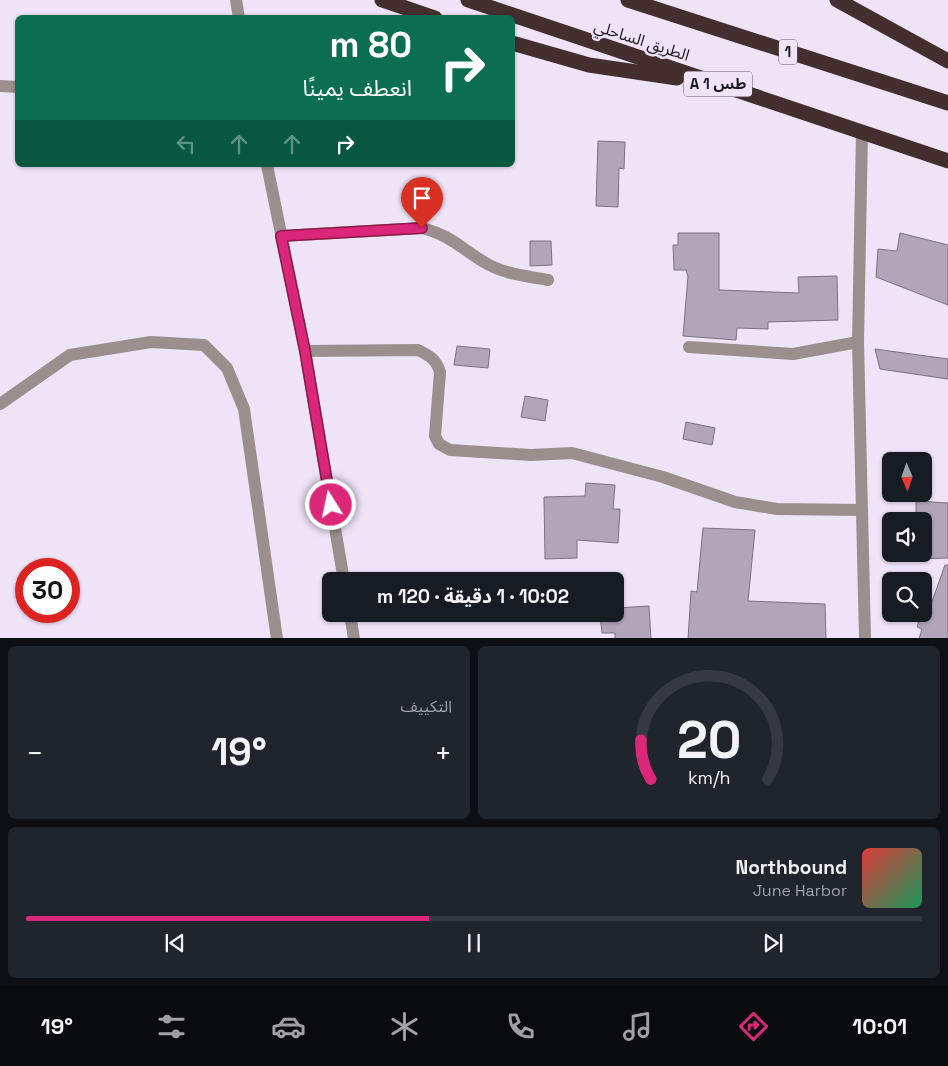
<!DOCTYPE html>
<html lang="ar">
<head>
<meta charset="utf-8">
<style>
	body { margin:0; font-family:"Space Grotesk","Noto Sans Arabic",sans-serif; background:#20242c; color:#f1f3f6; direction:rtl; height:100vh; display:flex; flex-direction:column; font-size:19px; white-space:nowrap }
	* { box-sizing:border-box; margin:0 }
	p { font-size:16px; color:#9ea1a6 }
	.icon { flex:none; width:28px; height:28px; fill:none; stroke:currentColor; stroke-width:2; stroke-linecap:round; stroke-linejoin:round }
	.map { position:relative; height:638px; overflow:hidden; direction:ltr }
	.details { display:flex; flex-direction:column; gap:8px; padding:8px; background:#0d0f14; flex:1 }
	.details>* { flex:none }
	.guide { position:absolute; left:15px; top:15px; width:500px; height:152px; border-radius:8px; box-shadow:0 1px 4px #0004; direction:rtl; background:#0b6e4f; color:#fff; overflow:hidden }
	.needle { width:32px; rotate:178deg }
	.controls { position:absolute; left:882px; top:452px; display:grid; gap:10px }
	.controls a { display:grid; place-items:center; width:50px; height:50px; border-radius:8px; background:#171b24; box-shadow:0 1px 4px #0004; font-size:25px }
	.speed { position:absolute; left:15px; top:558px; display:flex; gap:10px; font-size:25px; font-weight:700; text-align:center }
	.speed>* { display:grid; place-content:center; width:65px; height:65px; border-radius:50%; background:#171b24; box-shadow:0 1px 4px #0004; line-height:1 }
	.speed .limit { border:8px solid #d22; background:#fff; color:#111 }
	.pin { position:absolute; display:grid; place-items:center; width:42px; height:42px; color:#fff; margin:-51px -21px; border-radius:50% 50% 50% 0; rotate:-45deg; box-shadow:0 0 5px #0007 }
	.pin .icon { rotate:45deg }
	.me { position:absolute; width:55px; margin:-28px; rotate:350deg; stroke-linejoin:round; filter:drop-shadow(0 0 4px #0008) }
	.turn { display:flex; align-items:center; gap:18px; height:105px; padding:0 20px; font-size:22px }
	.turn .icon { width:65px; height:65px; stroke-width:2.5 }
	.turn b { display:block; font-size:35px; line-height:42px }
	.lanes { display:flex; align-items:center; height:48px; padding:0 20px; background:#0003; justify-content:center; gap:25px; direction:ltr }
	.lanes .off { opacity:.35 }
	.big { font-size:38px; font-weight:700; line-height:1.1 }
	.details .widget { flex:1; display:flex; flex-direction:column; justify-content:center; gap:8px; min-width:0; padding:0 18px; border-radius:8px; background:#20242c }
	.details .dial { align-items:center; gap:0 }
	.dial svg { height:130px; overflow:visible; fill:none; stroke:#363941; stroke-width:7; stroke-linecap:round; text-anchor:middle }
	.dial text { fill:#f1f3f6; stroke:none }
	.song { display:flex; align-items:center; gap:15px }
	.cover { width:60px; height:60px; border-radius:8px; background:linear-gradient(135deg,hsl(0 70% 55%),hsl(150 70% 35%)) }
	.played { height:5px; border-radius:2px; background:linear-gradient(90deg,#db2777 45%,#363941 45%) }
	.keys { display:flex; justify-content:space-around; direction:ltr }
	.heat { display:flex; justify-content:space-between; align-items:center; font-size:28px; direction:ltr }
	.details .tiles { flex:1; display:grid; gap:8px; grid-template-columns:1fr 1fr }
	.widget:last-child { grid-column:span 2 }
	.trip { position:absolute; left:322px; top:572px; width:302px; height:50px; border-radius:8px; background:#171b24; box-shadow:0 1px 4px #0004; font-weight:700; line-height:50px; text-align:center; direction:rtl }
	.menu { display:flex; height:80px; justify-content:space-around; align-items:center; background:#090b0e; color:#9ea1a6 }
	.menu .icon { width:35px; height:35px }
	.menu .active { color:#db2777 }
	.menu b { font-size:22px; color:#f1f3f6 }
	.map>svg:first-child { display:block }
	.building { fill:#b1a6b9; stroke:#7b7183 }
	.lines { fill:none; stroke-linecap:round; stroke-linejoin:round }
	.lane { stroke:#9a8f8d; stroke-width:12 }
	.street { stroke:#9a8f8d; stroke-width:12 }
	.highway { stroke:#432f2d; stroke-width:15 }
	.route-casing { stroke:#8e194d; stroke-width:12 }
	.route { stroke:#db2777; stroke-width:9 }
	.labels { text-anchor:middle; stroke-width:5; stroke-linejoin:round; paint-order:stroke }
	.shield { fill:#eee3f7; stroke:#5c5660; stroke-width:1 }
	.shield-label { font-size:15px; font-weight:bold; fill:#1d1920 }
	.street-label { font-size:16px; fill:#1d1920; stroke:#eee3f7 }
</style>
</head>
<body>
<div class="map">
<svg width="948" height="639" viewBox="0 0 948 639">
	<rect width="100%" height="100%" fill="#eee3f7"/>
	<g class="building">
		<polygon points="598,141 625,142 624,169 619,168 618,207 596,206"/>
		<polygon points="678,233 719,233 719,290 799,293 798,277 837,276 838,320 768,322 768,329 737,328 736,340 683,336 688,276 686,270 674,270 673,245 678,245"/>
		<polygon points="900,233 948,245 948,305 876,277 878,249 897,251"/>
		<polygon points="530,241 551,241 552,265 530,266"/>
		<polygon points="457,346 490,349 488,368 454,365"/>
		<polygon points="875,349 948,359 948,379 880,369"/>
		<polygon points="525,396 548,400 545,421 521,417"/>
		<polygon points="686,422 715,428 712,445 683,439"/>
		<polygon points="586,483 615,485 613,509 620,509 618,543 577,540 577,558 545,559 544,497 585,496"/>
		<polygon points="916,501 948,503 948,558 916,559 916,554 924,554 924,521 916,521"/>
		<polygon points="703,528 755,530 748,601 825,604 826,639 688,639 691,591 697,592"/>
		<polygon points="945,565 948,565 948,639 919,639 922,629 917,627 921,614 924,614 924,608 929,610"/>
		<polygon points="649,606 651,639 615,639 615,633 602,633 600,614 616,614 616,608"/>
	</g>
	<g class="lines">
		<polyline class="lane" points="0,404 70,355 151,342 204,345 227,368 244,409 277,639"/>
		<g class="street">
			<polyline points="236,0 239,18"/>
			<polyline points="0,86 18,87"/>
			<polyline points="862,132 858,342 865,639"/>
			<polyline points="267,165 305,351 344,581"/>
			<path d="M 281,236 L 422,228 C 452,236 459,247 484,262 C 503,274 526,276 548,280"/>
			<polyline points="689,347 793,354 858,342"/>
			<path d="M 305,351 L 418,350 C 430,356 436,359 440,372 L 435,436 L 439,444 L 450,450 L 531,455 L 572,453 L 663,477 L 735,502 L 777,509 L 862,510"/>
			<polyline points="350,614 354,639"/>
		</g>
		<g class="highway">
			<polyline points="382,0 435,18"/>
			<polyline points="468,0 948,161"/>
			<polyline points="628,0 948,103"/>
			<polyline points="837,0 948,61"/>
			<polyline points="512,43 589,65 677,78"/>
		</g>
	</g>
	<g class="lines">
		<g class="route-casing">
			<polyline id="route" points="331,505 305,351 281,236 422,228"/>
		</g>
		<use href="#route" class="route"/>
	</g>
	<g class="labels">
		<g class="shield">
			<rect x="779" y="39.5" width="18" height="25" rx="4"/>
			<rect x="684" y="71.5" width="68" height="25" rx="4"/>
		</g>
		<g class="shield-label">
			<text x="788" y="57">1</text>
			<text x="718" y="89">A 1 طس</text>
		</g>
		<g class="street-label">
			<text transform="translate(642 40) rotate(18)" y="6">الطريق الساحلي</text>
		</g>
	</g>
</svg>
<div class="controls">
<a><svg class="needle" viewBox="-14 -14 28 28"><path d="M0-13l5 13h-10z" fill="#e53935"/><path d="M0 13l5-13h-10z" fill="#9ea1a6"/></svg></a>
<a><svg class="icon" aria-label="sound" viewBox="0 0 24 24"><path d="M4 9h4l5-4v14l-5-4H4zM17 9q2 3 0 6"/></svg></a>
<a><svg class="icon" aria-label="search" viewBox="0 0 24 24"><circle cx="10" cy="10" r="6"/><path d="M15 15l6 6"/></svg></a>
</div>
<div class="speed"><div class="limit">30</div></div>
<div class="pin" style="left:422px;top:228px;background:#d93025"><svg class="icon" aria-label="arrive" viewBox="0 0 24 24"><path d="M6 21V4h12l-3 4 3 4H6"/></svg></div>
<svg class="me" style="left:331px;top:505px" viewBox="-20 -20 40 40"><circle r="17" fill="#db2777" stroke="#fff" stroke-width="3"/><path d="M0-11L8 9 0 5-8 9z" fill="#fff"/></svg>
<div class="trip">10:02 · 1 دقيقة · 120 m</div>
<div class="guide">
<div class="turn"><svg class="icon" aria-label="right" viewBox="0 0 24 24"><path d="M7 20v-9h11M14 6l5 5-5 5"/></svg><div><b>80 m</b>انعطف يمينًا</div></div>
<div class="lanes"><svg class="icon off" aria-label="left" viewBox="0 0 24 24"><path d="M17 20v-9H6M10 6l-5 5 5 5"/></svg><svg class="icon off" aria-label="ahead" viewBox="0 0 24 24"><path d="M12 20V5M6 11l6-6 6 6"/></svg><svg class="icon off" aria-label="ahead" viewBox="0 0 24 24"><path d="M12 20V5M6 11l6-6 6 6"/></svg><svg class="icon" aria-label="right" viewBox="0 0 24 24"><path d="M7 20v-9h11M14 6l5 5-5 5"/></svg></div>
</div>
</div>
<section class="details">
<div class="tiles">
<div class="widget dial"><svg viewBox="0 0 100 80">
<path d="M14 69A42 42 0 1 1 86 69"/>
<path d="M14 69A42 42 0 0 1 8 45" stroke="#db2777"/>
<text x="50" y="56" font-size="32" font-weight="700">20</text>
<text x="50" y="72" font-size="11">km/h</text>
</svg></div>
<div class="widget"><p>التكييف</p>
<div class="heat"><a>−</a><b class="big">19°</b><a>+</a></div>
</div>
<div class="widget">
<div class="song"><i class="cover"></i><div><b>Northbound</b><p>June Harbor</p></div></div>
<div class="played"></div>
<div class="keys"><svg class="icon" aria-label="previous" viewBox="0 0 24 24"><path d="M18 5L8 12l10 7zM5 5v14"/></svg><svg class="icon" aria-label="pause" viewBox="0 0 24 24"><path d="M8 5v14M16 5v14"/></svg><svg class="icon" aria-label="next" viewBox="0 0 24 24"><path d="M6 5l10 7-10 7zM19 5v14"/></svg></div>
</div>
</div>
</section>
<nav class="menu">
<b>10:01</b>
<svg class="icon active" aria-label="directions" viewBox="0 0 24 24"><path d="M12 3l9 9-9 9-9-9zM9 14v-3h6M13 9l2 2-2 2"/></svg>
<svg class="icon" aria-label="music" viewBox="0 0 24 24"><path d="M9 18V5l10-2v13"/><circle cx="6" cy="18" r="3"/><circle cx="16" cy="16" r="3"/></svg>
<svg class="icon" aria-label="phone" viewBox="0 0 24 24"><path d="M5 4h4l2 5-3 2q2 4 5 5l2-3 5 2v4C11 20 4 13 5 4z"/></svg>
<svg class="icon" aria-label="climate" viewBox="0 0 24 24"><path d="M12 3v18M4 7l16 10M4 17L20 7"/></svg>
<svg class="icon" aria-label="car" viewBox="0 0 24 24"><path d="M5 17H2v-5l4-1 3-4h7l3 4 3 1v5h-3M9 17h6M6 11h13"/><circle cx="7" cy="17" r="2"/><circle cx="17" cy="17" r="2"/></svg>
<svg class="icon" aria-label="filters" viewBox="0 0 24 24"><path d="M4 7h16M4 17h16"/><circle cx="9" cy="7" r="2"/><circle cx="15" cy="17" r="2"/></svg>
<b>19°</b>
</nav>
</body>
</html>
